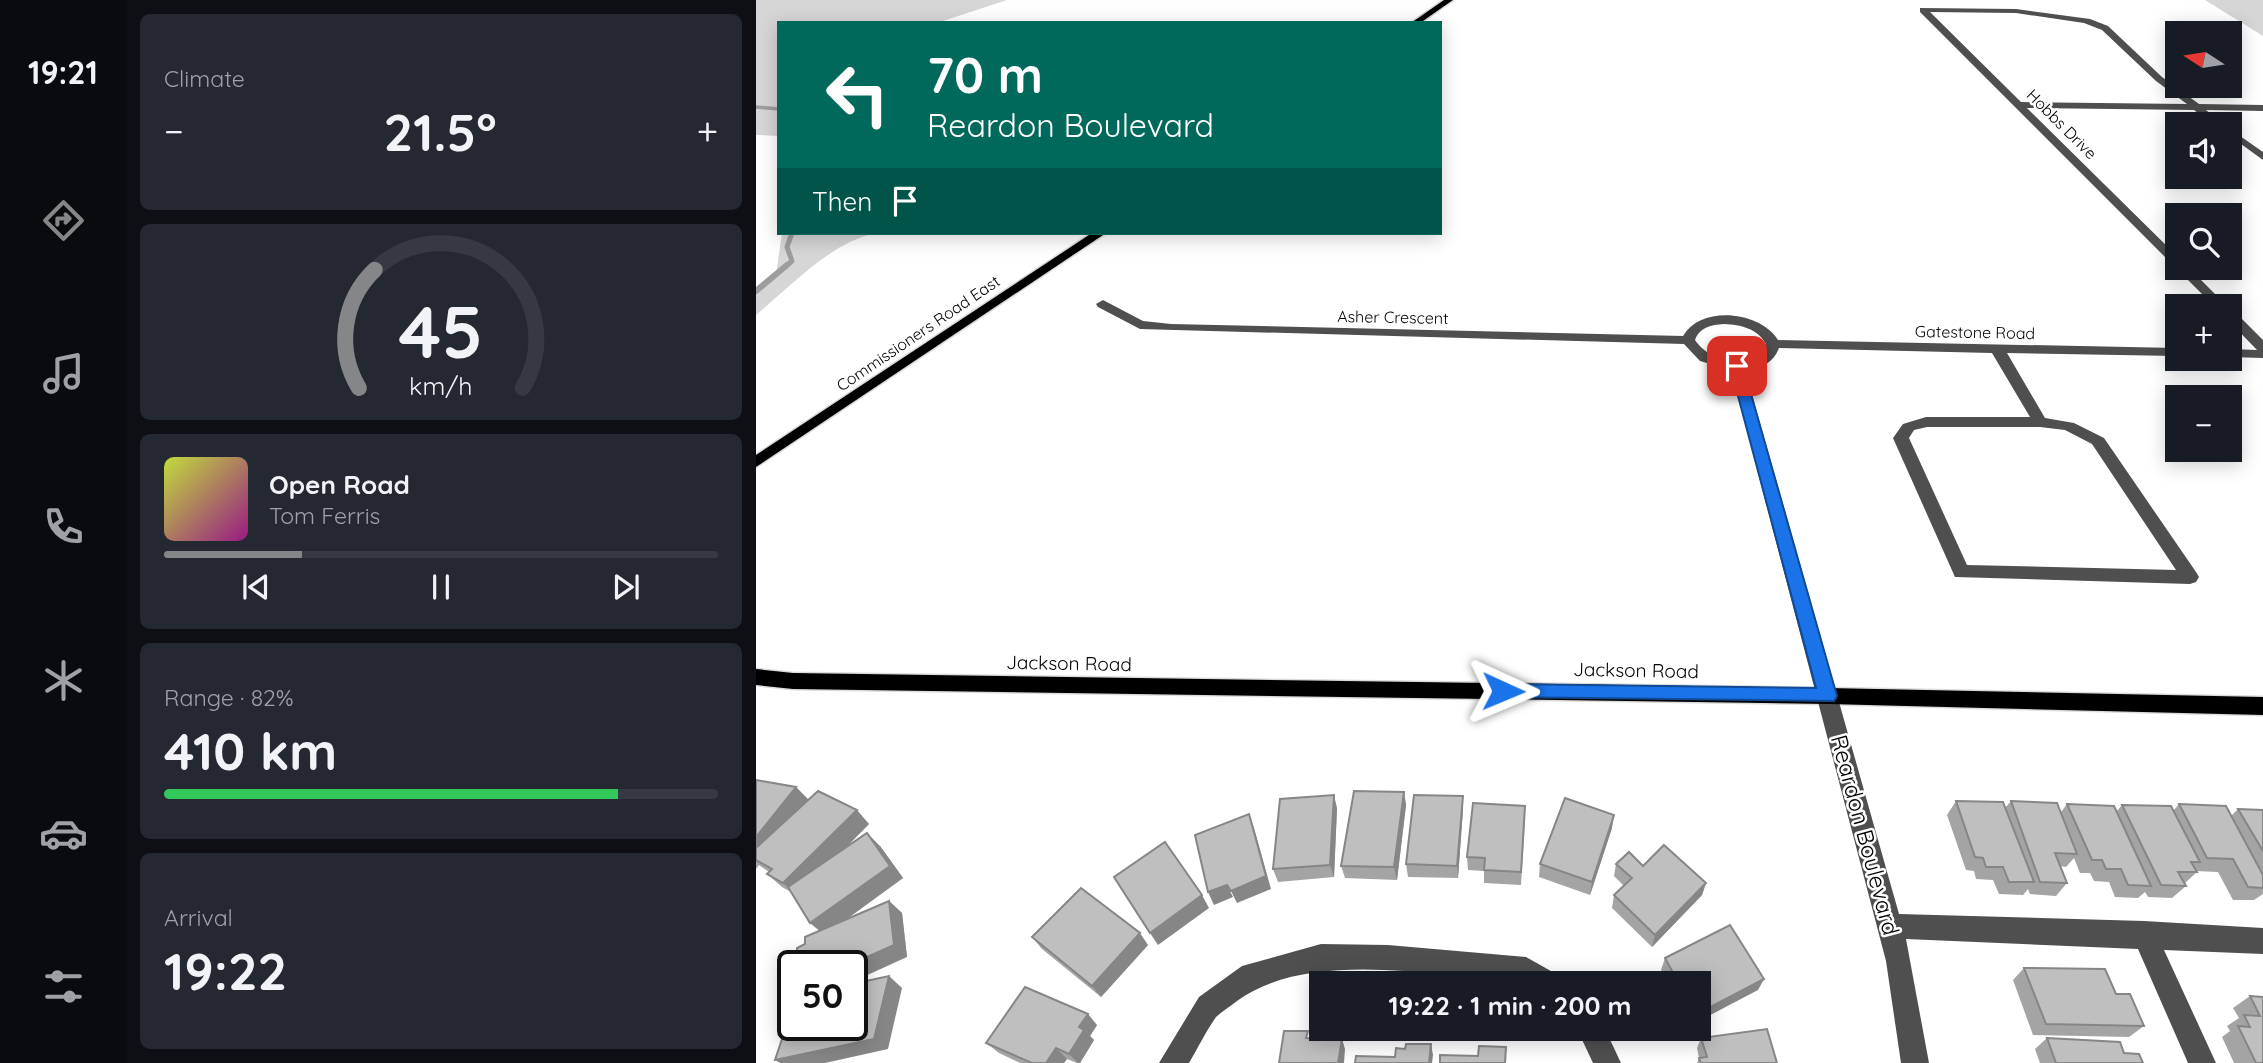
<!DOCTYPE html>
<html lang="en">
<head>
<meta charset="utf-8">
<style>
	body { margin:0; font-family:Quicksand,sans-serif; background:#242831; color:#f1f3f6; height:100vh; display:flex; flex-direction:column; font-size:26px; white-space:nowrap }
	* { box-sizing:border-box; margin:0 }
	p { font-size:23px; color:#9ea1a6 }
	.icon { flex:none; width:38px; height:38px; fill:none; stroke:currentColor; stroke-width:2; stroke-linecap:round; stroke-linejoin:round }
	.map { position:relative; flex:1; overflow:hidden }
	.details { display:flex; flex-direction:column; gap:14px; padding:14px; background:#0d0f14; width:630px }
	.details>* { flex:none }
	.hud { position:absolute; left:21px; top:21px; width:665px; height:214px; border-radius:0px; box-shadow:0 4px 18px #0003; background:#00695c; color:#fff; overflow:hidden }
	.needle { width:46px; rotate:282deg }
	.fabs { position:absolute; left:1409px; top:21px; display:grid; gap:14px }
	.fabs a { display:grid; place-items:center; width:77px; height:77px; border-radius:0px; background:#171b24; box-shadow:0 4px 18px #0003; font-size:35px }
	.speed { position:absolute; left:21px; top:950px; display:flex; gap:14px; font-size:35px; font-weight:700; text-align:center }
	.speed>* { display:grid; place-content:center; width:91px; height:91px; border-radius:50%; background:#171b24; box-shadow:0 4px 18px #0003; line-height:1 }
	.speed .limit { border:4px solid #111; border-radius:10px; background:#fff; color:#111 }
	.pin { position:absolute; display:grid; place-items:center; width:60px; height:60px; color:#fff; margin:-30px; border-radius:14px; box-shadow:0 4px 10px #0006 }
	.me { position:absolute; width:77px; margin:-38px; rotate:91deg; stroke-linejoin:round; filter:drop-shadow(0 0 5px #0008) }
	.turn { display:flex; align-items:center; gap:24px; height:147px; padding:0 35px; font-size:32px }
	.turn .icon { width:91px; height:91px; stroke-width:2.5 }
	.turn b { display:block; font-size:49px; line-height:60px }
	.then { display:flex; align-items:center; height:66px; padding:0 35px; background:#0003; gap:14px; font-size:26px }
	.big { font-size:52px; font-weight:700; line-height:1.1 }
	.details .widget { flex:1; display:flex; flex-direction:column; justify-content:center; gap:10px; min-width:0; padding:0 24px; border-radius:10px; background:#242831 }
	.details .dial { align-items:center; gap:0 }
	.dial svg { height:182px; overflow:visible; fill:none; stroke:#363941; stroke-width:7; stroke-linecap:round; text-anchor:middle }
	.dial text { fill:#f1f3f6; stroke:none }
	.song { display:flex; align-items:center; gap:21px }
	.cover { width:84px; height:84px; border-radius:10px; background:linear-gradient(135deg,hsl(70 70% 55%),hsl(310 70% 35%)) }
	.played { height:7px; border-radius:4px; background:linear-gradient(90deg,#858687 25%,#363941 25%) }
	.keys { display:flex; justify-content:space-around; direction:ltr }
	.heat { display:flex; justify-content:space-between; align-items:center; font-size:38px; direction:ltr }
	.charge { height:10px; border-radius:5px; background:linear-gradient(90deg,#34c759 82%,#363941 0) }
	.trip { position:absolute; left:553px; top:971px; width:402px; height:70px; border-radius:0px; background:#171b24; box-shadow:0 4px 18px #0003; font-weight:700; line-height:70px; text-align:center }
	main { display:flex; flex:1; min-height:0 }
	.tabs { display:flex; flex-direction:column; width:126px; justify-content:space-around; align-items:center; background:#090b0e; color:#9ea1a6 }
	.tabs .icon { width:49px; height:49px }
	.tabs .selected { color:#858687 }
	.tabs b { font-size:32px; color:#f1f3f6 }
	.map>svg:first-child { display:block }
	.green { fill:#d6d6d6 }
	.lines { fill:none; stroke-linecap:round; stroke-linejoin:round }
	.stream-far2 { stroke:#9d9d9d; stroke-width:3.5 }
	.stream-far1 { stroke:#9d9d9d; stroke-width:5 }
	.stream { stroke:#9d9d9d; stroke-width:6 }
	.major-casing { stroke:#dbdbdb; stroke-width:3 }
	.minor { fill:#4f4f4f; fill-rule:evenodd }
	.major { fill:#000; fill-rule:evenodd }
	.wall { fill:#a4a4a4 }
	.shaded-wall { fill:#868686 }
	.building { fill:#bfbfbf; stroke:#868686; stroke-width:2 }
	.route { fill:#1a73e8; stroke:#114b97; stroke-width:2 }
	.labels { text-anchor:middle; stroke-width:5; stroke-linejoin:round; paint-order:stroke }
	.far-street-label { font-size:16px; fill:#000; stroke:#fff }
	.street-label { font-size:19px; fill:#000; stroke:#fff }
	.near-street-label { font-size:23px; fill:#000; stroke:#fff }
</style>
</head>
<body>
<main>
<nav class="tabs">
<b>19:21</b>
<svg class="icon selected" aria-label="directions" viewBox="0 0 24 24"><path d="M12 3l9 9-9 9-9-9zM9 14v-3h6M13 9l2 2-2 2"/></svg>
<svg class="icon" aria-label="music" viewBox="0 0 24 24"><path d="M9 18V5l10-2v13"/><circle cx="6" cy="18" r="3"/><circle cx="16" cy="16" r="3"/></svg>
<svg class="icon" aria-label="phone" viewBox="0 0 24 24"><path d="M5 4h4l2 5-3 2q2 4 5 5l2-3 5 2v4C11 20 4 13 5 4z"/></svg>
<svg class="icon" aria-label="climate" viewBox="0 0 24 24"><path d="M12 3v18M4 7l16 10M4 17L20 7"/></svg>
<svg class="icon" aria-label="car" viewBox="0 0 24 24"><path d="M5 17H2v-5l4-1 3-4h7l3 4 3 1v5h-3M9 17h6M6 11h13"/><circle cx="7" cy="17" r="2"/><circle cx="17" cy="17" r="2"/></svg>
<svg class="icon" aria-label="filters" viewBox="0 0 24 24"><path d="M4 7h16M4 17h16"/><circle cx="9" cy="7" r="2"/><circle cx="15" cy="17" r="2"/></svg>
</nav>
<section class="details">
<div class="widget"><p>Climate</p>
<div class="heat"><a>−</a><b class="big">21.5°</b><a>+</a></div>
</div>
<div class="widget dial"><svg viewBox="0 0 100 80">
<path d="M14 69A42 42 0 1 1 86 69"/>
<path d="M14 69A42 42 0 0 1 21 17" stroke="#858687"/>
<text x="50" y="56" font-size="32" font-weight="700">45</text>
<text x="50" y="72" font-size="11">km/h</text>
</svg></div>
<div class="widget">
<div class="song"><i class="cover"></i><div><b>Open Road</b><p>Tom Ferris</p></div></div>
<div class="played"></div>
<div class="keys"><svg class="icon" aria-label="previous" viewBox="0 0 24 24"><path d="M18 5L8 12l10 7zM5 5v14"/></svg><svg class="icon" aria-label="pause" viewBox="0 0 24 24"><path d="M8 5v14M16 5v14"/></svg><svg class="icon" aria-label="next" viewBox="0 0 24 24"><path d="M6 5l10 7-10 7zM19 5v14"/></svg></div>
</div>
<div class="widget"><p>Range · 82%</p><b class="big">410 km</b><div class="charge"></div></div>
<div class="widget"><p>Arrival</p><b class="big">19:22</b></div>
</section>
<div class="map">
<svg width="1507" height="1063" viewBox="0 0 1507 1063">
	<rect width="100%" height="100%" fill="#fff"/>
	<g class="green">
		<polygon points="0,0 251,0 181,23 23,23 23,136 0,135"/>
		<polygon points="1449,0 1507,0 1507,36"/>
		<path d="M 26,233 L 121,233 C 76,241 35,286 0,315 L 0,293 L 20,275 Z"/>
	</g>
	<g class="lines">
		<polyline class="stream-far2" points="0,107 23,109"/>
		<polyline class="stream-far1" points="29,267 36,261 31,247 36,233"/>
		<polyline class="stream" points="0,291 31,265"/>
		<g class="major-casing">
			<g id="major">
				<polygon points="688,0 697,0 664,23 655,23"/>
				<polygon points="336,233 350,233 0,467 0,455"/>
				<polygon points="0,669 37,673 1072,688 1507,697 1507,715 1072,704 37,689 0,685"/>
			</g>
		</g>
		<g class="minor">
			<path d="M 1164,8 L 1260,9 L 1334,19 L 1352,26 L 1406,77 L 1443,104 L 1507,105 L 1507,111 L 1450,110 L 1468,124 L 1457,124 L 1438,110 L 1271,108 L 1421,256 L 1421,268 L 1433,268 L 1471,306 L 1458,306 L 1164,12 ZM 1174,12 L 1260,13 L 1328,23 L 1346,30 L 1400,81 L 1431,104 L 1265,102 Z"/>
			<polygon points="1474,129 1507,152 1507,160 1474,136"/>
			<path d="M 347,300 L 387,321 L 415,324 L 927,336 C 945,305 1004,311 1022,340 L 1421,348 L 1421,356 L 1251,353 L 1289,418 L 1318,423 L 1348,438 L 1440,572 L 1443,577 L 1440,582 L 1434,584 L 1199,577 L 1137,438 L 1147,424 L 1170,417 L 1274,417 L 1236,353 L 1023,348 C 1017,364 1004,368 989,370 L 1143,914 L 1388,921 L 1507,928 L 1507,954 L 1408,950 L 1460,1063 L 1432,1063 L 1382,949 L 1150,939 L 1173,1063 L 1145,1063 L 1130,961 L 975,370 L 944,361 L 928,344 L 384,329 L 342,307 L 340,304 ZM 968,324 C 985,325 1001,328 1010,344 C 999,375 953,362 939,340 C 944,327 955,325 968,324 ZM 1171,427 L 1284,427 L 1309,430 L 1336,444 L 1420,570 L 1211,565 L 1153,438 L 1158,430 Z"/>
			<polygon points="1474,311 1479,312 1507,340 1507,358 1474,357 1474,349 1501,350 1474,322"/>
			<path d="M 565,944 L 632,945 L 770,957 L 802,975 L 806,984 C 710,984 562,942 481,1001 C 475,1006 466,1011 460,1017 C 450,1031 442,1048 433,1063 L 403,1063 L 443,997 L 486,966 Z"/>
			<polygon points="821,1029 849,1029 865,1063 837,1063"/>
		</g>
		<use href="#major" class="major"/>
	</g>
	<g class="wall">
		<polygon points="0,780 40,787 52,800 113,824 88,849 124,846 147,878 90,919 133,901 146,913 151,957 49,944 64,931 54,923 35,892 26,887 11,874 13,872 3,865 0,869"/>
		<polygon points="648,792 650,805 641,880 589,878 585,866"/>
		<polygon points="1200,801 1249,808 1255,801 1305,812 1311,804 1360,812 1366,805 1417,811 1423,804 1475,816 1482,809 1507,810 1507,894 1498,900 1477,900 1462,872 1440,871 1441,872 1429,883 1430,886 1416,898 1392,897 1389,892 1382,898 1359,897 1353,882 1338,881 1334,873 1324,873 1318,858 1310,867 1304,866 1311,883 1300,896 1274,894 1272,889 1267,895 1243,894 1237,880 1220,879 1218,871 1210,870 1191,815"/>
		<polygon points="581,808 578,877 522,882 517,869"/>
		<polygon points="707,809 702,878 652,877 650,864"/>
		<polygon points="769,820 765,885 728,883 728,871 712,870 711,857"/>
		<polygon points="856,828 834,895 783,877 784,864"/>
		<polygon points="860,864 887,866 950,883 946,895 896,947 856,908 858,895 868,886 858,876"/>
		<polygon points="276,937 392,945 345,997 286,949"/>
		<polygon points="909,958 1002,990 943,984 913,984 905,970"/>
		<polygon points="1268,968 1360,994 1388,1026 1373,1037 1277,1035 1257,980"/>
		<polygon points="1494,996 1507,997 1507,1063 1478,1063 1466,1037 1474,1031 1471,1026 1483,1018 1477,1008"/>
		<polygon points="341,1025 334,1036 338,1040 324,1063 321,1063 311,1059 308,1063 264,1063 243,1053 230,1043"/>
		<polygon points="945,1038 1021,1063 941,1063 943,1058 941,1048"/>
		<polygon points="1291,1038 1368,1053 1387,1063 1284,1063 1279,1049"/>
	</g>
	<g class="shaded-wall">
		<polygon points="40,787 54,801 0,860 0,837"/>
		<polygon points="648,792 650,805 641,880 638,867"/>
		<polygon points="578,795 581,808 578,877 574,865"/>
		<polygon points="707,796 707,809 702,878 701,866"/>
		<polygon points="101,810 113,824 42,896 27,883"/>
		<polygon points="493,814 498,828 515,889 481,903 475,891"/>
		<polygon points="858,815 856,828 834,895 836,882"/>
		<polygon points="111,833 124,846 147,878 69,935 54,923"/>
		<polygon points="950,883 946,895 896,947 899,935"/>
		<polygon points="471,885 477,897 458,905 452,892"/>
		<polygon points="446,895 453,908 402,945 394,933"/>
		<polygon points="133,901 146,913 151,957 96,982 96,966 91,966"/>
		<polygon points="384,933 392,945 345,997 336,986"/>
		<polygon points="133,976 146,988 132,1049 69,1063 24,1063 19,1060"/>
		<polygon points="1008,979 1002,990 943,1021 943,1013"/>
		<polygon points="332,1014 341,1025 334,1036 338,1040 324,1063 322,1063 313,1054 323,1027"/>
		<polygon points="586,1039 589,1049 588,1063 582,1063"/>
		<polygon points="675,1044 677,1055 676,1063 673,1063"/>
		<polygon points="300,1048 311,1059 308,1063 290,1063"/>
	</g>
	<g class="building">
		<polygon points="0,780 40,787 0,837"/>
		<polygon points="62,791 101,810 27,883 11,874 16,869 0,860 0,848"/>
		<polygon points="598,791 648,792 638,867 585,866"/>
		<polygon points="578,795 574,865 517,869 524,799"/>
		<polygon points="658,795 707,796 701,866 650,864"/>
		<polygon points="809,798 858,815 836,882 784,864"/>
		<polygon points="1200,801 1247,802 1278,882 1253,882 1247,867 1230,867 1227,858 1219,857"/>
		<polygon points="1255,801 1301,803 1321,854 1299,853 1311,883 1284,882"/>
		<polygon points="717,803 769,806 765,872 728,870 729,858 711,857"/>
		<polygon points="1311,804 1358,806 1395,886 1372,885 1365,869 1350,869 1346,860 1336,860"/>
		<polygon points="1423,804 1470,806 1507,875 1507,888 1492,887 1477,859 1451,858"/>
		<polygon points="1366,805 1415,806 1444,862 1435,862 1441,872 1422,872 1430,886 1405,885"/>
		<polygon points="1482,809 1507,810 1507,851"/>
		<polygon points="493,814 510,876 475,891 471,885 452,892 439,835"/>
		<polygon points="111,833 134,866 54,923 32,887"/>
		<polygon points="409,842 446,895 394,933 358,877"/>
		<polygon points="908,845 950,883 899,935 858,895 876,878 860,864 873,852 887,866"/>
		<polygon points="325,888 384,933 336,986 276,937"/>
		<polygon points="133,901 138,945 91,966 42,966 41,948 49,944 49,937"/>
		<polygon points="974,925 1008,979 943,1013 943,984 923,984 909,958"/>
		<polygon points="1268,968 1349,969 1360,994 1374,994 1388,1026 1290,1024"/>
		<polygon points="133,976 118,1039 19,1060 27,1036 36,1034 38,1026 96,1026 96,984"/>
		<polygon points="269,987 332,1014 323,1027 328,1030 313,1054 300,1048 290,1063 276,1063 230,1043"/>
		<polygon points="1494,996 1507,997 1507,1063 1500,1063 1482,1026 1494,1027 1488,1015 1504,1016"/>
		<polygon points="1011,1029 1021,1063 945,1063 943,1058 951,1057 945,1038"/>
		<polygon points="528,1031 552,1031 550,1038 586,1039 582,1063 523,1063"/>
		<polygon points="1291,1038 1364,1042 1368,1053 1383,1054 1387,1063 1300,1063"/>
		<polygon points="650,1044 675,1044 673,1063 599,1063 600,1056 639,1057 640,1048 649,1049"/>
		<polygon points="723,1046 750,1047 749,1063 684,1063 684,1055 722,1056"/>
	</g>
	<polygon class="route" points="976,364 987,366 1081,696 1078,701 740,697 737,691 740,686 747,684 1060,688 974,366"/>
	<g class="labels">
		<g class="far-street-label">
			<text transform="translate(1306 124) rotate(45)" y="6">Hobbs Drive</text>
			<text transform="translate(637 317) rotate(1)" y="6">Asher Crescent</text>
			<text transform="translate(1219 332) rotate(1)" y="6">Gatestone Road</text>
			<text transform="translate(162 333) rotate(-34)" y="6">Commissioners Road East</text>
		</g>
		<g class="street-label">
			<text transform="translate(313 663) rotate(1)" y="7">Jackson Road</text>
			<text transform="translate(880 670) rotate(1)" y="7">Jackson Road</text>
		</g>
		<g class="near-street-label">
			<text transform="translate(1109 835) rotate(75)" y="8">Reardon Boulevard</text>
		</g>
	</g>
</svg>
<div class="fabs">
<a><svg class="needle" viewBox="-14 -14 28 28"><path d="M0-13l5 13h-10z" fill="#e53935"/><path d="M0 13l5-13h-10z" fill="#9ea1a6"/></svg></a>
<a><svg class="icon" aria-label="sound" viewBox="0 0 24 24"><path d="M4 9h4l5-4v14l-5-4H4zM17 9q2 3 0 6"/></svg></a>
<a><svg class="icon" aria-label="search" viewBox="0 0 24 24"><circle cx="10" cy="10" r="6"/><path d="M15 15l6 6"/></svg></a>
<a>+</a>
<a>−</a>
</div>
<div class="speed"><div class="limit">50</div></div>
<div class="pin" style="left:981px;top:366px;background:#d93025"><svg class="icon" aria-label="arrive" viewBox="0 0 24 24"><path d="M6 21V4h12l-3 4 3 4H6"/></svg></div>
<svg class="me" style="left:747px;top:691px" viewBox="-20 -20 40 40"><path d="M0-17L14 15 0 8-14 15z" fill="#1a73e8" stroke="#fff" stroke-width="4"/></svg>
<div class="trip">19:22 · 1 min · 200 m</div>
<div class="hud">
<div class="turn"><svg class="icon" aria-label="left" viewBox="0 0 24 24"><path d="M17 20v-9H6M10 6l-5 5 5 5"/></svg><div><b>70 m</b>Reardon Boulevard</div></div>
<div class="then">Then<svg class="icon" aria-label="arrive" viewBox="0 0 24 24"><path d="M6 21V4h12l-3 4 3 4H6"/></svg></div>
</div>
</div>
</main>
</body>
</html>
